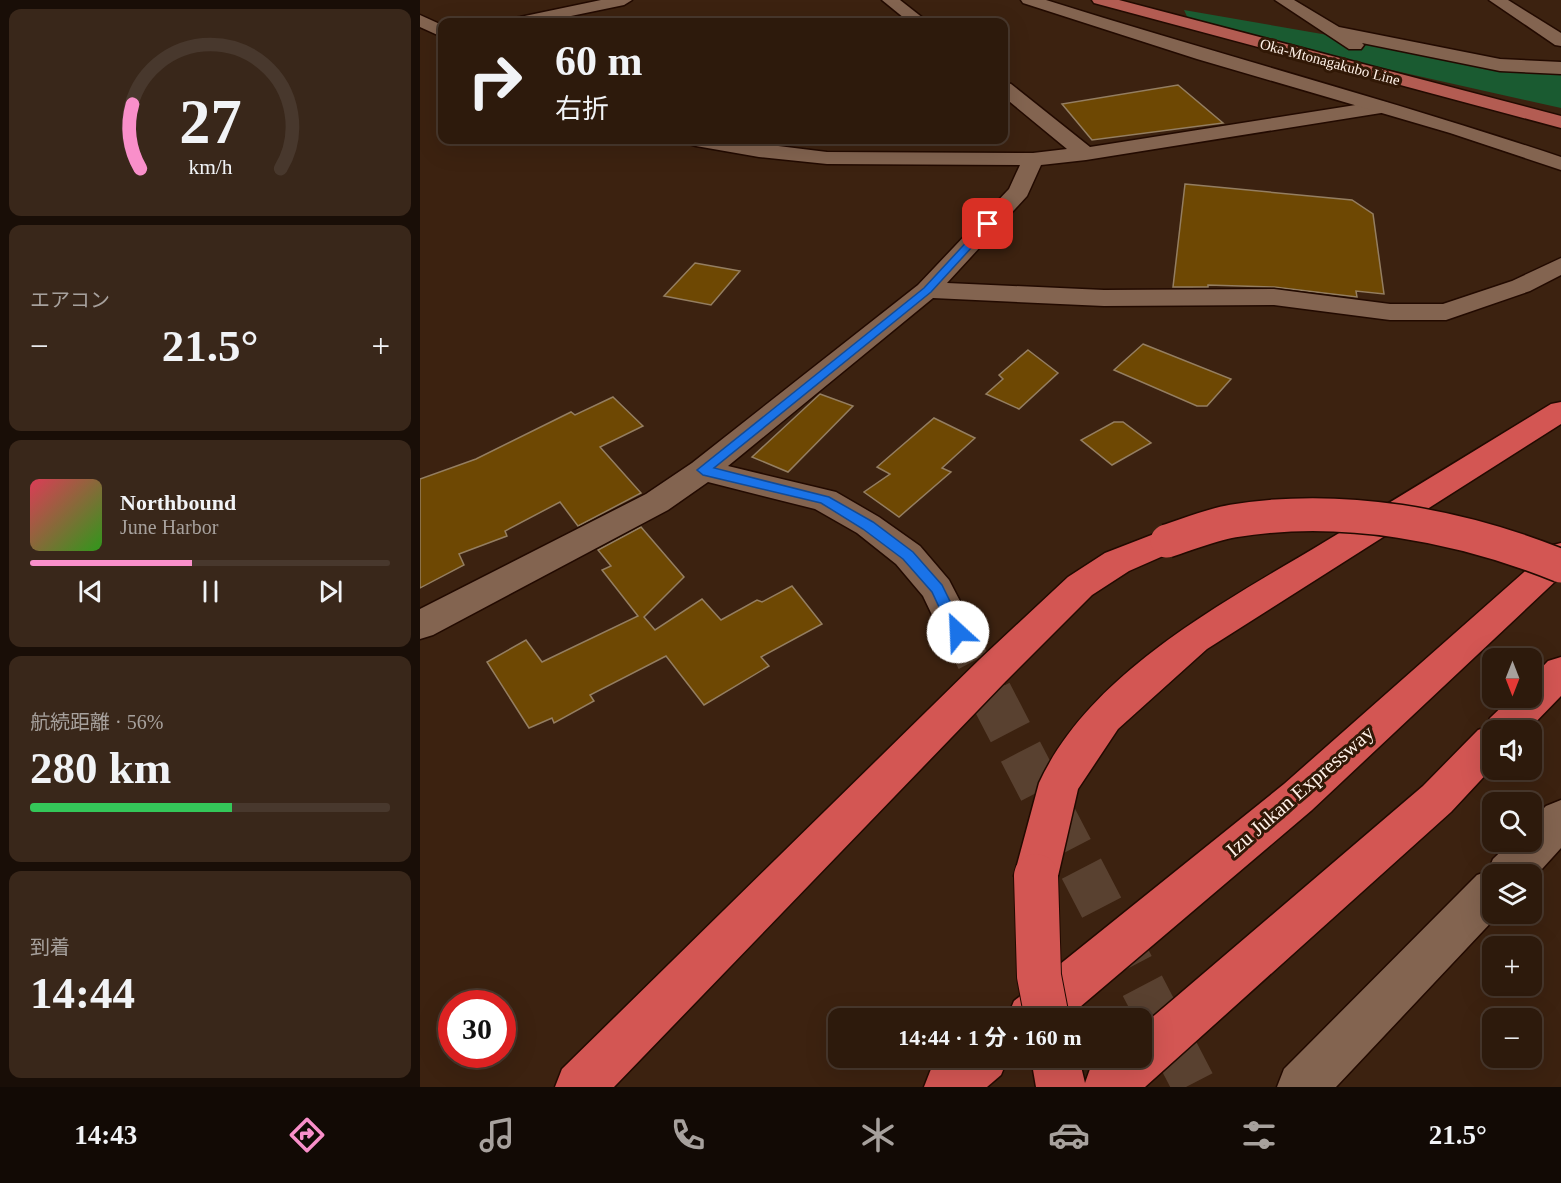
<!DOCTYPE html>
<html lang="ja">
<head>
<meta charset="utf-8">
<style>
	body { margin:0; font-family:"Times New Roman","Noto Sans JP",serif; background:#39271a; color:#f1f3f6; height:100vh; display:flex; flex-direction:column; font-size:22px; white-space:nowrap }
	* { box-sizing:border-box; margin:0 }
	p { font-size:20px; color:#a7a19d }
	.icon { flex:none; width:33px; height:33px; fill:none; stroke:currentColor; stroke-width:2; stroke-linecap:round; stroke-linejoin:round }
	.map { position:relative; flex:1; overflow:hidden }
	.drawer { display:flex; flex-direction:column; gap:9px; padding:9px; background:#190e07; width:420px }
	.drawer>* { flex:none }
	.hud { position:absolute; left:18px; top:18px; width:570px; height:126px; border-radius:12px; box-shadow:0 6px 24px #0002,0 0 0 2px #48382d; background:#2d1a0c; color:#f1f3f6; overflow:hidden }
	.needle { width:39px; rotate:180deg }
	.tools { position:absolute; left:1062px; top:648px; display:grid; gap:12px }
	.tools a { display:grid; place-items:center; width:60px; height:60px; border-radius:12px; background:#2d1a0c; box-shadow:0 6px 24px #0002,0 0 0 2px #48382d; font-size:30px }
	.speed { position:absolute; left:18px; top:990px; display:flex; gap:12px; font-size:30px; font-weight:700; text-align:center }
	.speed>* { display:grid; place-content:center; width:78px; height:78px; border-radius:50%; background:#2d1a0c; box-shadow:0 6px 24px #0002,0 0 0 2px #48382d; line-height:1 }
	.speed .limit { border:9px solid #d22; background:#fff; color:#111 }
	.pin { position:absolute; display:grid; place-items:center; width:51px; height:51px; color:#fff; margin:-26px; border-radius:12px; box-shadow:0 3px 9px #0006 }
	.me { position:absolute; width:66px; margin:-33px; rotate:335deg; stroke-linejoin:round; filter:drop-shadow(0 0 4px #0008) }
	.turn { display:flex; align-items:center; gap:21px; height:126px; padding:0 18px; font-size:27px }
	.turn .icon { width:78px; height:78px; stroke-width:2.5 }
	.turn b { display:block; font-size:42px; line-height:51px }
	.big { font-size:45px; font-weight:700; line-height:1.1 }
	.drawer .widget { flex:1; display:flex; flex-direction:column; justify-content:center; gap:9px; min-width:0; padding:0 21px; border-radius:12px; background:#39271a }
	.drawer .dial { align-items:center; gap:0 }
	.dial svg { height:156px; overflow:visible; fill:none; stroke:#48382d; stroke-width:7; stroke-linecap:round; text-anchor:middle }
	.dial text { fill:#f1f3f6; stroke:none }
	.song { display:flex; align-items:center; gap:18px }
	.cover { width:72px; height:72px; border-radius:9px; background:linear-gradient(135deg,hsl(350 70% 55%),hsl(110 70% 35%)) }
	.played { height:6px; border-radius:3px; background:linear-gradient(90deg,#f98fca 45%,#48382d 45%) }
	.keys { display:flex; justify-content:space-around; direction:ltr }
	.heat { display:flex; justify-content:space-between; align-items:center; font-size:33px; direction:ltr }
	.charge { height:9px; border-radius:4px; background:linear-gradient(90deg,#34c759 56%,#48382d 0) }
	.trip { position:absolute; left:408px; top:1008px; width:324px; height:60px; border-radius:12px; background:#2d1a0c; box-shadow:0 6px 24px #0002,0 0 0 2px #48382d; font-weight:700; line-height:60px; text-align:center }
	.dock { display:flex; height:96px; justify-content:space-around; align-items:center; background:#120a05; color:#a7a19d }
	.dock .icon { width:42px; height:42px }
	.dock .current { color:#f98fca }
	.dock b { font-size:27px; color:#f1f3f6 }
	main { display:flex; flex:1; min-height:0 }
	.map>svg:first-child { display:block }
	.green { fill:#1a5b31 }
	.building { fill:#6e4803; stroke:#947e61; stroke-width:1.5 }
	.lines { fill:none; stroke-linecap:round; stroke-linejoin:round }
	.minor-tunnel-far1 { stroke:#594130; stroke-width:33; stroke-dasharray:33 16; stroke-linecap:butt }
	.minor-tunnel { stroke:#594130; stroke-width:44; stroke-dasharray:44 22; stroke-linecap:butt }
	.minor-casing { stroke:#220a00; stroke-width:3 }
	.tertiary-casing { stroke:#220a00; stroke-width:3 }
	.primary-casing { stroke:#220a00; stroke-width:3 }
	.motorway-casing { stroke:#220a00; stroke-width:3 }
	.minor { fill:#836450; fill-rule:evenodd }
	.tertiary { fill:#836450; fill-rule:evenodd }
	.primary { fill:#b35c52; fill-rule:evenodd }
	.motorway { fill:#d35653; fill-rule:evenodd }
	.motorway-bridge-far1-casing { stroke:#220a00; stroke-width:36; stroke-linecap:butt }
	.motorway-bridge-casing { stroke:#220a00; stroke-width:46; stroke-linecap:butt }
	.motorway-bridge-far1 { stroke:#d35653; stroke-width:33 }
	.motorway-bridge { stroke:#d35653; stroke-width:44 }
	.route { fill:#1a73e8; stroke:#114b97; stroke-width:1.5 }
	.labels { text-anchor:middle; stroke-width:6; stroke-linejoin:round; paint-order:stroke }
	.far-street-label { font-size:15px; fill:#fef0e7; stroke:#311806 }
	.near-street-label { font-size:21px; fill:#fef0e7; stroke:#311806 }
</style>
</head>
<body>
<main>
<section class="drawer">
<div class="widget dial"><svg viewBox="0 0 100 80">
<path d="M14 69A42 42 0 1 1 86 69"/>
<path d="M14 69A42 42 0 0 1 10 36" stroke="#f98fca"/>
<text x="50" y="56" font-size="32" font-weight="700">27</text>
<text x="50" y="72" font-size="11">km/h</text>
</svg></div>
<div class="widget"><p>エアコン</p>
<div class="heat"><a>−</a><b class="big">21.5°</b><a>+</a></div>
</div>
<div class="widget">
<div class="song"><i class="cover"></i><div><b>Northbound</b><p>June Harbor</p></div></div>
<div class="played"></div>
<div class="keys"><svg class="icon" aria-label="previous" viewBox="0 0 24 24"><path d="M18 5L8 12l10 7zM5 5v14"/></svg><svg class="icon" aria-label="pause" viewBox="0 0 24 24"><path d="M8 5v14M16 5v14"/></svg><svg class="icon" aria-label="next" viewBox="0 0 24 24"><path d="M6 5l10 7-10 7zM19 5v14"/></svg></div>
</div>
<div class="widget"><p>航続距離 · 56%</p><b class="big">280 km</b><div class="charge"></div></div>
<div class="widget"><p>到着</p><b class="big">14:44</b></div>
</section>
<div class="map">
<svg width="1141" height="1087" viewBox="0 0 1141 1087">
	<rect width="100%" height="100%" fill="#3c2210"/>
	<polygon class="green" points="764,10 925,38 1141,69 1141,108 771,25"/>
	<g class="building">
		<polygon points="758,85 803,123 672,140 642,104"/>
		<polygon points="765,184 932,200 953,214 964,294 936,291 937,297 854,287 788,285 788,287 753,287"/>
		<polygon points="275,263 320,271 291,305 244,296"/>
		<polygon points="723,344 811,379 787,406 777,406 694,370"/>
		<polygon points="608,350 638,373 599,409 566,394 583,379 579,375"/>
		<polygon points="400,394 433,406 368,472 332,457"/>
		<polygon points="193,397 223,426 180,447 221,493 158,526 140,502 85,531 87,536 39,554 44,565 0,588 0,479 56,459 151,412 155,415"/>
		<polygon points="514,418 555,438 522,468 531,472 479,517 444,492 470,474 457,467"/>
		<polygon points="694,422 703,422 731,443 692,465 661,440"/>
		<polygon points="221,527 264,577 224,617 235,630 282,599 301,620 337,600 342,602 372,586 402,624 341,657 349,666 284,705 246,656 170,695 174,701 134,723 132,718 109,728 67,662 106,640 122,662 218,616 182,570 191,566 178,550"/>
	</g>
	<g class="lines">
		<polyline class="minor-tunnel-far1" points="538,632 571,695"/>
		<polyline class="minor-tunnel" points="570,693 775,1087"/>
		<g class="minor-casing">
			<g id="minor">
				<polygon points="181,0 212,0 204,5 122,22 91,22 94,18 100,17"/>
				<polygon points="462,0 480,0 508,22 489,22"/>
				<polygon points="855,0 874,0 919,27 1080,59 1141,62 1141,74 1080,71 942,43 944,45 941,49 929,49"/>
				<polygon points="1069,0 1088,0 1141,33 1141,46 1135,45"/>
				<polygon points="0,15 22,25 22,37 0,27"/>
				<polygon points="584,82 591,84 670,147 961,101 968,103 971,107 968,111 961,113 666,160 621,165 607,196 527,283 684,290 854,289 970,304 1023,304 1092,281 1141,258 1141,275 1110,291 1026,320 970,320 854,305 684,306 513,298 308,466 416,492 459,517 500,546 529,580 556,632 551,642 538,646 525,642 503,596 476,564 437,533 395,509 288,482 248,510 13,635 0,639 0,609 226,494 272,463 498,285 589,189 600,165 407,164 339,157 276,146 269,144 266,140 309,140 407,152 613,153 647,149 584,97"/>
				<polygon points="1141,800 1141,848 1112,880 1112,874 1072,874 1072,914 1079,914 916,1087 857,1087 864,1069 1057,875 1068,871 1073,859 1091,842 1112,842 1112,820 1126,806"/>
			</g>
		</g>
		<g class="tertiary-casing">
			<path id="tertiary" d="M 601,0 L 626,0 C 797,54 971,100 1141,157 L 1141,170 L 1030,133 L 777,59 L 603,3 Z"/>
		</g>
		<g class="primary-casing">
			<polygon id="primary" points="672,0 699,0 1141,116 1141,128 674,3"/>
		</g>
		<g class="motorway-casing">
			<g id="motorway">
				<path d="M 1141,402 L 1141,424 L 787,649 L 698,729 L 658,789 L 638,876 L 631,891 L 616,897 L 601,891 L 594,876 L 619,783 C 670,672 805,602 906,541 C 981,496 1056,450 1131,404 Z"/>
				<polygon points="747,529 759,533 763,541 759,549 709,571 672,595 586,681 194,1087 135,1087 142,1069 560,659 648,577 685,553"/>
				<polygon points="1141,543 1141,576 892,810 647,1018 587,1018 594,1001 864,784 1103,573 1129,546"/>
				<polygon points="1141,657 1141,696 1108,730 1072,730 1072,768 1031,812 725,1087 616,1087 611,1058 659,1058 665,1083 670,1069 684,1058 722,1058 722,1026 1003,786 1058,730 1066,727 1070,718 1091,698 1112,698 1112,678 1128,661"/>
				<polygon points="526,1058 588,1058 581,1075 567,1087 504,1087 511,1069"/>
			</g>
		</g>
		<use href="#minor" class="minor"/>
		<use href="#tertiary" class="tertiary"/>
		<use href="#primary" class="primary"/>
		<use href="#motorway" class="motorway"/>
		<g class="motorway-bridge-far1-casing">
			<path id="motorway-bridge-far1" d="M 747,541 C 769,534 790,525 813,521 C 922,503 1040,525 1141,566"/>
		</g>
		<g class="motorway-bridge-casing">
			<polyline id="motorway-bridge" points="616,876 619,976 627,1018"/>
		</g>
		<use href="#motorway-bridge-far1" class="motorway-bridge-far1"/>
		<use href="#motorway-bridge" class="motorway-bridge"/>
	</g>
	<polygon class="route" points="565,222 573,224 511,292 294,468 409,497 453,522 493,552 522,585 545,632 543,637 533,637 512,592 483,559 443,529 401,503 283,475 277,470 504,288"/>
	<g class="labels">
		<g class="far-street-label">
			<text transform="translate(910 62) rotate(15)" y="5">Oka-Mtonagakubo Line</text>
		</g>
		<g class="near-street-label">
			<text transform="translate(880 791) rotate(-41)" y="7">Izu Jukan Expressway</text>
		</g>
	</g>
</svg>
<div class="tools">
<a><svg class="needle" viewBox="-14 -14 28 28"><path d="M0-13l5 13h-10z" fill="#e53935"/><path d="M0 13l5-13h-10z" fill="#a7a19d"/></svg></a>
<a><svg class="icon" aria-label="sound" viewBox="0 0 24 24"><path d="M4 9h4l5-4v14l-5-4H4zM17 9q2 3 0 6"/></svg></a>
<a><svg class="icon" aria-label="search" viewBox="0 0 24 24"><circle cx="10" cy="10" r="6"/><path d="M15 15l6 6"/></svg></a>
<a><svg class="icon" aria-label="layers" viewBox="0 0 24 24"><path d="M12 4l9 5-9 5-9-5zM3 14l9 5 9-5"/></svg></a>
<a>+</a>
<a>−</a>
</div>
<div class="speed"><div class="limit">30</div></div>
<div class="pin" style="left:568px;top:224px;background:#d93025"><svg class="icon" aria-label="arrive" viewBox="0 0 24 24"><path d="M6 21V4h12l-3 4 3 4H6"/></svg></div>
<svg class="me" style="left:538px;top:632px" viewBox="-20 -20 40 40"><circle r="19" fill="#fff"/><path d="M0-13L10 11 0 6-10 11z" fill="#1a73e8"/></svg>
<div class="trip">14:44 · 1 分 · 160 m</div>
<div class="hud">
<div class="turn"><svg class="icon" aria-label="right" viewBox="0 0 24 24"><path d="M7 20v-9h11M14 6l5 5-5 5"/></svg><div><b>60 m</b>右折</div></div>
</div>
</div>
</main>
<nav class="dock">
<b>14:43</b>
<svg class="icon current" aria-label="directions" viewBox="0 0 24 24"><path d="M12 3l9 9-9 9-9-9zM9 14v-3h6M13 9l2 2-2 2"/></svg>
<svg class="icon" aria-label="music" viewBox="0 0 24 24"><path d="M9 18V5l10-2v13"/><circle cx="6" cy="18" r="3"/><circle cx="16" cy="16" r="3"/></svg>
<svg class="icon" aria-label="phone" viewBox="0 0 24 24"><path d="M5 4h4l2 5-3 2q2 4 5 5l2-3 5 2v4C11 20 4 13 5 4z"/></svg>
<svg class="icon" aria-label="climate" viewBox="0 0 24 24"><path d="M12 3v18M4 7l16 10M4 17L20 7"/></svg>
<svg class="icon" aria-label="car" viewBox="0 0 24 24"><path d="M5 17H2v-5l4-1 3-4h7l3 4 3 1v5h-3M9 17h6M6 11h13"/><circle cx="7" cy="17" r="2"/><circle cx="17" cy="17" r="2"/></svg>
<svg class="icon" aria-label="filters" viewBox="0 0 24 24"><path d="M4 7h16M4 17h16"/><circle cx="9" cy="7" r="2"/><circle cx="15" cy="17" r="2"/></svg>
<b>21.5°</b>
</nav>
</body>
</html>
